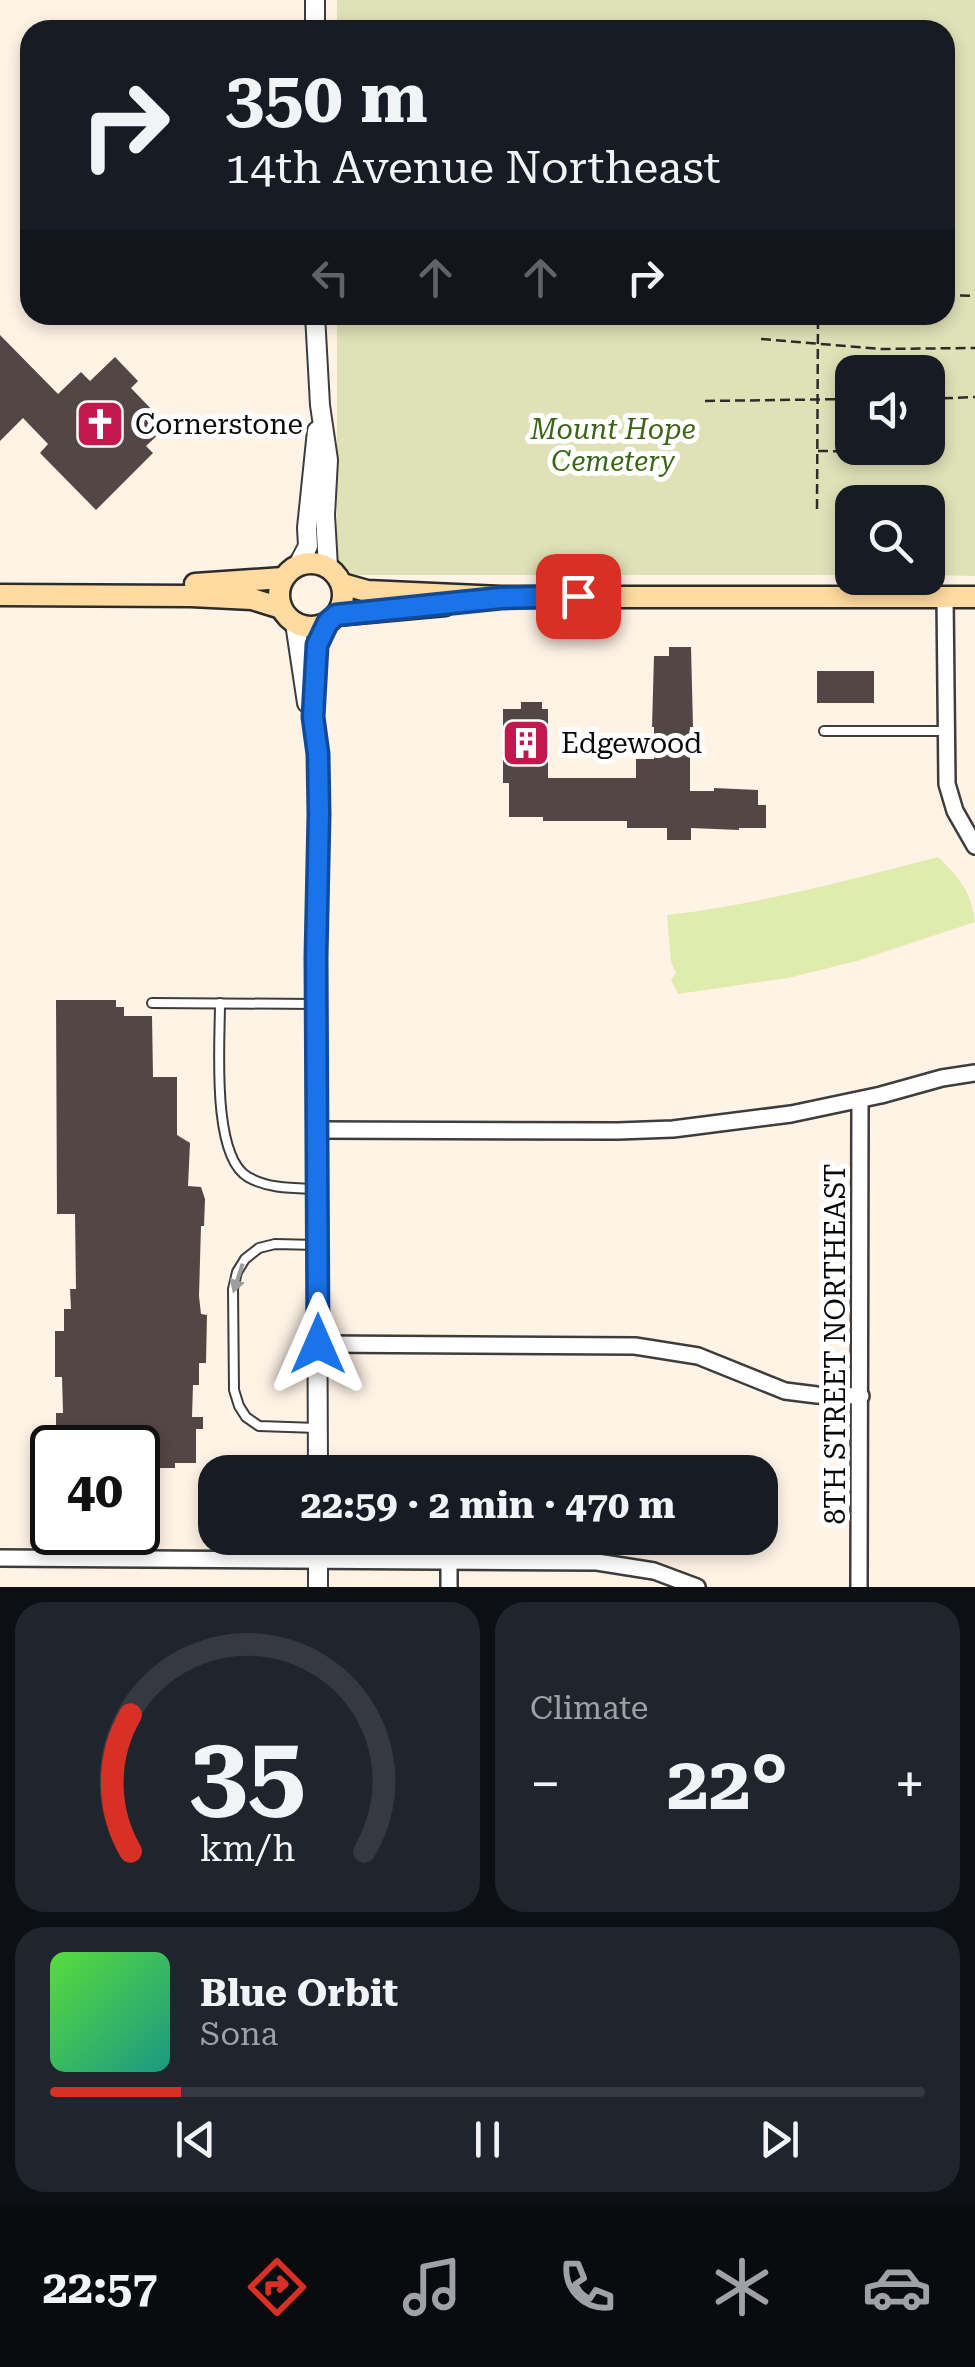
<!DOCTYPE html>
<html lang="en">
<head>
<meta charset="utf-8">
<style>
	body { margin:0; font-family:"Roboto Serif",serif; background:#20242c; color:#f1f3f6; height:100vh; display:flex; flex-direction:column; font-size:38px; white-space:nowrap }
	* { box-sizing:border-box; margin:0 }
	p { font-size:32px; color:#9ea1a6 }
	.icon { flex:none; width:55px; height:55px; fill:none; stroke:currentColor; stroke-width:2; stroke-linecap:round; stroke-linejoin:round }
	.map { position:relative; height:1587px; overflow:hidden }
	.sheet { display:flex; flex-direction:column; gap:15px; padding:15px; background:#0d0f14; flex:1 }
	.sheet>* { flex:none }
	.top-card { position:absolute; left:20px; top:20px; width:935px; height:305px; border-radius:30px; box-shadow:0 5px 15px #0003; background:#171b24; color:#f1f3f6; overflow:hidden }
	.fabs { position:absolute; left:835px; top:355px; display:grid; gap:20px }
	.fabs a { display:grid; place-items:center; width:110px; height:110px; border-radius:20px; background:#171b24; box-shadow:0 5px 15px #0003; font-size:50px }
	.speed { position:absolute; left:30px; top:1425px; display:flex; gap:20px; font-size:50px; font-weight:700; text-align:center }
	.speed>* { display:grid; place-content:center; width:130px; height:130px; border-radius:50%; background:#171b24; box-shadow:0 5px 15px #0003; line-height:1 }
	.speed .limit { border:5px solid #111; border-radius:15px; background:#fff; color:#111 }
	.pin { position:absolute; display:grid; place-items:center; width:85px; height:85px; color:#fff; margin:-42px; border-radius:20px; box-shadow:0 5px 15px #0006 }
	.me { position:absolute; width:110px; margin:-55px; rotate:0deg; stroke-linejoin:round; filter:drop-shadow(0 0 8px #0008) }
	.turn { display:flex; align-items:center; gap:35px; height:210px; padding:0 40px; font-size:45px }
	.turn .icon { width:130px; height:130px; stroke-width:2.5 }
	.turn b { display:block; font-size:70px; line-height:85px }
	.lanes { display:flex; align-items:center; height:95px; padding:0 40px; background:#0003; justify-content:center; gap:50px; direction:ltr }
	.lanes .off { opacity:.35 }
	.big { font-size:75px; font-weight:700; line-height:1.1 }
	.sheet .card { flex:1; display:flex; flex-direction:column; justify-content:center; gap:15px; min-width:0; padding:0 35px; border-radius:30px; background:#20242c }
	.sheet .dial { align-items:center; gap:0 }
	.dial svg { height:260px; overflow:visible; fill:none; stroke:#363941; stroke-width:7; stroke-linecap:round; text-anchor:middle }
	.dial text { fill:#f1f3f6; stroke:none }
	.song { display:flex; align-items:center; gap:30px }
	.cover { width:120px; height:120px; border-radius:15px; background:linear-gradient(135deg,hsl(110 70% 55%),hsl(170 70% 35%)) }
	.played { height:10px; border-radius:5px; background:linear-gradient(90deg,#d93025 15%,#363941 15%) }
	.keys { display:flex; justify-content:space-around; direction:ltr }
	.heat { display:flex; justify-content:space-between; align-items:center; font-size:55px; direction:ltr }
	.sheet .tiles { flex:1; display:grid; gap:15px; grid-template-columns:1fr 1fr }
	.card:last-child { grid-column:span 2 }
	.trip { position:absolute; left:198px; top:1455px; width:580px; height:100px; border-radius:30px; background:#171b24; box-shadow:0 5px 15px #0003; font-weight:700; line-height:100px; text-align:center }
	.dock { display:flex; height:160px; justify-content:space-around; align-items:center; background:#090b0e; color:#9ea1a6 }
	.dock .icon { width:70px; height:70px }
	.dock .active { color:#d93025 }
	.dock b { font-size:45px; color:#f1f3f6 }
	.map>svg:first-child { display:block }
	.green { fill:#dfecae }
	.cemetery { fill:#dfe1b7; fill-rule:evenodd }
	.building { fill:#534745 }
	.lines { fill:none; stroke-linecap:round; stroke-linejoin:round }
	.service-casing { stroke:#3d3d3d; stroke-width:12 }
	.minor-casing { stroke:#3d3d3d; stroke-width:20 }
	.tertiary-casing { stroke:#3d3d3d; stroke-width:22 }
	.secondary-casing { stroke:#2c2c2c; stroke-width:25 }
	.path { stroke:#2c2c2c; stroke-width:2.5; stroke-dasharray:10 5; stroke-linecap:butt }
	.service { stroke:#fff; stroke-width:8 }
	.minor { stroke:#fff; stroke-width:15 }
	.tertiary { stroke:#fff; stroke-width:18 }
	.secondary { stroke:#ffdba1; stroke-width:20 }
	.oneway { fill:#9d9d9d }
	.route-casing { stroke:#114b97; stroke-width:25 }
	.route { stroke:#1a73e8; stroke-width:18 }
	.labels { text-anchor:middle; stroke-width:10; stroke-linejoin:round; paint-order:stroke }
	.poi-label { font-size:28px; fill:#0a0a0a; stroke:#fff; text-anchor:start }
	.park-label { font-size:28px; font-style:italic; fill:#3c6516; stroke:#fff }
	.street-label { font-size:28px; fill:#0a0a0a; stroke:#fff }
</style>
</head>
<body>
<div class="map">
<svg width="975" height="1587" viewBox="0 0 975 1587">
	<rect width="100%" height="100%" fill="#fff3e6"/>
	<path class="green" d="M 938,857 C 959,877 972,893 975,922 L 857,961 L 788,978 L 678,994 L 671,980 L 676,973 L 671,962 L 667,915 C 760,904 849,880 938,857 Z"/>
	<path class="cemetery" d="M 337,0 L 975,0 L 975,576 L 928,575 L 928,502 L 852,502 L 852,575 L 337,575 L 337,315 L 945,315 L 945,30 L 337,30 ZM 852,372 L 928,372 L 928,448 L 852,448 Z"/>
	<g class="building">
		<polygon points="0,335 58,394 81,372 90,381 115,357 138,381 131,388 155,413 151,416 164,429 146,446 153,453 96,510 40,453 48,444 23,418 0,441"/>
		<polygon points="669,647 691,647 693,727 690,727 690,791 714,791 714,788 758,790 758,805 766,805 766,828 739,828 739,830 691,828 691,840 667,840 667,828 627,828 627,821 543,821 543,817 509,817 509,783 503,783 503,709 521,709 521,702 542,702 542,709 548,709 548,778 636,778 636,759 654,759 654,727 652,727 654,656 669,656"/>
		<rect x="817" y="671" width="57" height="32"/>
		<polygon points="56,1000 116,1000 116,1007 124,1007 124,1016 152,1016 153,1077 177,1077 177,1135 190,1143 188,1186 201,1187 205,1199 204,1226 201,1226 199,1296 201,1314 207,1315 206,1363 199,1363 199,1385 193,1385 192,1417 203,1417 203,1429 196,1429 196,1463 175,1463 175,1468 157,1468 157,1475 138,1475 138,1448 65,1448 65,1429 56,1429 56,1413 63,1413 62,1377 55,1377 55,1331 64,1331 64,1309 71,1309 70,1289 76,1289 75,1214 57,1214"/>
	</g>
	<g class="lines">
		<g class="service-casing">
			<g id="service">
				<polyline points="824,731 946,731"/>
				<polyline points="152,1003 316,1004"/>
				<path d="M 220,1003 C 220,1042 211,1156 248,1177 C 269,1189 294,1188 318,1189"/>
				<polyline points="317,1428 259,1426 246,1417 239,1406 234,1390 233,1289 237,1272 245,1259 259,1248 275,1244 318,1245"/>
			</g>
		</g>
		<g class="minor-casing">
			<g id="minor">
				<polyline points="945,597 947,784 955,811 975,846"/>
				<polyline points="318,1130 618,1131 673,1129 791,1114 881,1095 942,1078 975,1073"/>
				<polyline points="318,1344 635,1346 698,1356 785,1391 817,1395 861,1396"/>
				<polyline points="0,1558 597,1562 654,1571 697,1587"/>
				<polyline points="449,1587 449,1561"/>
				<polyline points="859,1587 860,1100"/>
			</g>
		</g>
		<g class="tertiary-casing">
			<g id="tertiary">
				<polyline points="315,30 315,0"/>
				<polyline points="315,315 320,405 328,460 325,515 328,567"/>
				<polyline points="298,565 308,546 307,528 317,431"/>
				<polyline points="295,623 307,703"/>
				<polyline points="318,1472 316,1004 319,814 318,754 313,717 317,645 328,622"/>
				<polyline points="318,1538 318,1586"/>
			</g>
		</g>
		<g class="secondary-casing">
			<g id="secondary">
				<circle cx="311" cy="595" r="32"/>
				<polyline points="195,584 283,578"/>
				<polyline points="342,584 367,591 501,597 975,597"/>
				<polyline points="0,595 191,596 252,599 281,608"/>
				<polyline points="336,615 445,605"/>
			</g>
		</g>
		<g class="path">
			<polyline points="945,295 975,296"/>
			<polyline points="761,339 882,349 975,348"/>
			<polyline points="928,399 975,397"/>
			<polyline points="705,401 852,399"/>
			<polyline points="818,451 909,452"/>
			<polyline points="817,509 818,315"/>
		</g>
		<use href="#service" class="service"/>
		<use href="#minor" class="minor"/>
		<use href="#tertiary" class="tertiary"/>
		<use href="#secondary" class="secondary"/>
	</g>
	<defs><path id="oneway-solid" d="M-6-.8H1V-3.2L6.5 0L1 3.2V.8H-6Z" transform="scale(2.5)"/></defs>
	<use class="oneway" href="#oneway-solid" transform="translate(238 1278) rotate(108)"/>
	<g class="lines">
		<g class="route-casing">
			<polyline id="route" points="318,1344 316,957 319,814 318,754 313,717 317,645 328,622 336,615 501,598 578,596"/>
		</g>
		<use href="#route" class="route"/>
	</g>
	<defs>
		<g id="church-square" transform="scale(2.5)"><rect x="-9" y="-9" width="18" height="18" rx="4" fill="#c3184f" stroke="#fff"/><path d="M-1.2-6h2.4v3.5h3.3v2.4h-3.3V6h-2.4V-.1h-3.3v-2.4h3.3Z" fill="#fff"/></g>
		<g id="building-square" transform="scale(2.5)"><rect x="-9" y="-9" width="18" height="18" rx="4" fill="#c3184f" stroke="#fff"/><path d="M-4-6H4V6H1V3H-1V6H-4ZM-2.5-4.3h1.7v1.8h-1.7ZM.8-4.3h1.7v1.8H.8ZM-2.5-1h1.7V.8h-1.7ZM.8-1h1.7V.8H.8Z" fill="#fff"/></g>
	</defs>
	<g fill-rule="evenodd">
		<use href="#church-square" x="100" y="424"/>
		<use href="#building-square" x="526" y="743"/>
	</g>
	<g class="labels">
		<g class="poi-label">
			<text x="135" y="434">Cornerstone</text>
			<text x="561" y="753">Edgewood</text>
		</g>
		<g class="park-label">
			<text x="613" y="439">Mount Hope<tspan x="613" dy="32">Cemetery</tspan></text>
		</g>
		<g class="street-label">
			<text transform="translate(835 1344) rotate(-90)" y="10">8TH STREET NORTHEAST</text>
		</g>
	</g>
</svg>
<div class="fabs">
<a><svg class="icon" aria-label="sound" viewBox="0 0 24 24"><path d="M4 9h4l5-4v14l-5-4H4zM17 9q2 3 0 6"/></svg></a>
<a><svg class="icon" aria-label="search" viewBox="0 0 24 24"><circle cx="10" cy="10" r="6"/><path d="M15 15l6 6"/></svg></a>
</div>
<div class="speed"><div class="limit">40</div></div>
<div class="pin" style="left:578px;top:596px;background:#d93025"><svg class="icon" aria-label="arrive" viewBox="0 0 24 24"><path d="M6 21V4h12l-3 4 3 4H6"/></svg></div>
<svg class="me" style="left:318px;top:1344px" viewBox="-20 -20 40 40"><path d="M0-17L14 15 0 8-14 15z" fill="#1a73e8" stroke="#fff" stroke-width="4"/></svg>
<div class="trip">22:59 · 2 min · 470 m</div>
<div class="top-card">
<div class="turn"><svg class="icon" aria-label="right" viewBox="0 0 24 24"><path d="M7 20v-9h11M14 6l5 5-5 5"/></svg><div><b>350 m</b>14th Avenue Northeast</div></div>
<div class="lanes"><svg class="icon off" aria-label="left" viewBox="0 0 24 24"><path d="M17 20v-9H6M10 6l-5 5 5 5"/></svg><svg class="icon off" aria-label="ahead" viewBox="0 0 24 24"><path d="M12 20V5M6 11l6-6 6 6"/></svg><svg class="icon off" aria-label="ahead" viewBox="0 0 24 24"><path d="M12 20V5M6 11l6-6 6 6"/></svg><svg class="icon" aria-label="right" viewBox="0 0 24 24"><path d="M7 20v-9h11M14 6l5 5-5 5"/></svg></div>
</div>
</div>
<section class="sheet">
<div class="tiles">
<div class="card dial"><svg viewBox="0 0 100 80">
<path d="M14 69A42 42 0 1 1 86 69"/>
<path d="M14 69A42 42 0 0 1 14 27" stroke="#d93025"/>
<text x="50" y="56" font-size="32" font-weight="700">35</text>
<text x="50" y="72" font-size="11">km/h</text>
</svg></div>
<div class="card"><p>Climate</p>
<div class="heat"><a>−</a><b class="big">22°</b><a>+</a></div>
</div>
<div class="card">
<div class="song"><i class="cover"></i><div><b>Blue Orbit</b><p>Sona</p></div></div>
<div class="played"></div>
<div class="keys"><svg class="icon" aria-label="previous" viewBox="0 0 24 24"><path d="M18 5L8 12l10 7zM5 5v14"/></svg><svg class="icon" aria-label="pause" viewBox="0 0 24 24"><path d="M8 5v14M16 5v14"/></svg><svg class="icon" aria-label="next" viewBox="0 0 24 24"><path d="M6 5l10 7-10 7zM19 5v14"/></svg></div>
</div>
</div>
</section>
<nav class="dock">
<b>22:57</b>
<svg class="icon active" aria-label="directions" viewBox="0 0 24 24"><path d="M12 3l9 9-9 9-9-9zM9 14v-3h6M13 9l2 2-2 2"/></svg>
<svg class="icon" aria-label="music" viewBox="0 0 24 24"><path d="M9 18V5l10-2v13"/><circle cx="6" cy="18" r="3"/><circle cx="16" cy="16" r="3"/></svg>
<svg class="icon" aria-label="phone" viewBox="0 0 24 24"><path d="M5 4h4l2 5-3 2q2 4 5 5l2-3 5 2v4C11 20 4 13 5 4z"/></svg>
<svg class="icon" aria-label="climate" viewBox="0 0 24 24"><path d="M12 3v18M4 7l16 10M4 17L20 7"/></svg>
<svg class="icon" aria-label="car" viewBox="0 0 24 24"><path d="M5 17H2v-5l4-1 3-4h7l3 4 3 1v5h-3M9 17h6M6 11h13"/><circle cx="7" cy="17" r="2"/><circle cx="17" cy="17" r="2"/></svg>
</nav>
</body>
</html>
